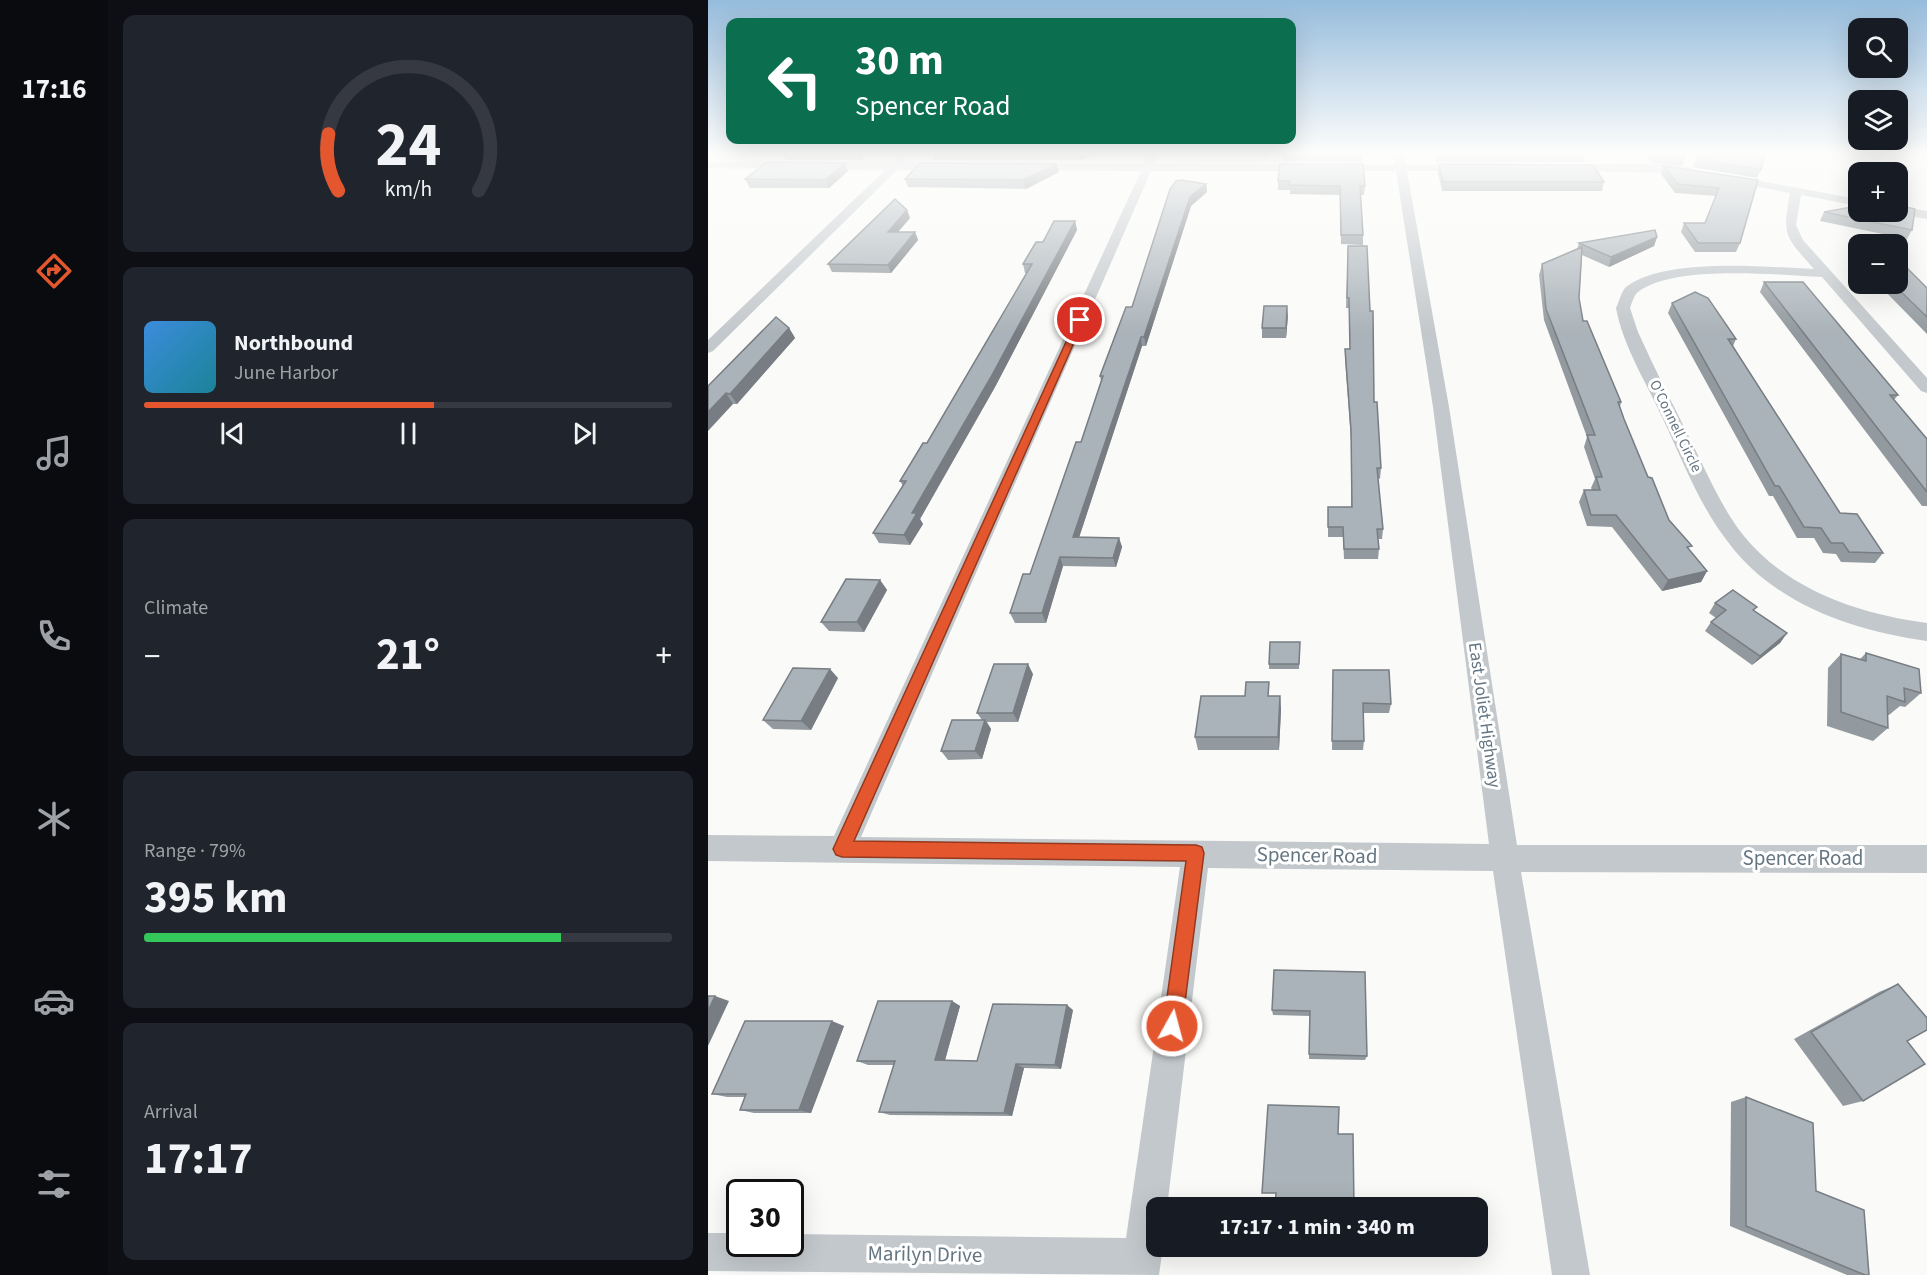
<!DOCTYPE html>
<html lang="en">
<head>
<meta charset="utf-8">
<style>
	body { margin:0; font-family:"Source Sans 3",sans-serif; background:#20242c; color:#f1f3f6; height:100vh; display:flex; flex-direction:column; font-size:22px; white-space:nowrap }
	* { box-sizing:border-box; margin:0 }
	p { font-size:20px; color:#9ea1a6 }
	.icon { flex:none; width:33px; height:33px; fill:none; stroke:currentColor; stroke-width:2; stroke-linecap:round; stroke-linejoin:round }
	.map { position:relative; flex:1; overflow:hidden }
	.details { display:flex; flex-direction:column; gap:15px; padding:15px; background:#0d0f14; width:600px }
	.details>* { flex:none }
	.banner { position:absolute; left:18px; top:18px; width:570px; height:126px; border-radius:12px; box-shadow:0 6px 24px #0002; background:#0b6e4f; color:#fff; overflow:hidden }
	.controls { position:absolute; left:1140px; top:18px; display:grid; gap:12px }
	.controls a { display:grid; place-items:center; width:60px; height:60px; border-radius:12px; background:#171b24; box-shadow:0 6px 24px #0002; font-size:30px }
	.speed { position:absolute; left:18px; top:1179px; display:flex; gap:12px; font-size:30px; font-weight:700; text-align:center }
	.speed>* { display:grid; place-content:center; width:78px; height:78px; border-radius:50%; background:#171b24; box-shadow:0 6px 24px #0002; line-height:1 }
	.speed .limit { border:3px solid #111; border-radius:9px; background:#fff; color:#111 }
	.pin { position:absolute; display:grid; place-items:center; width:51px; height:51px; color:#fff; margin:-26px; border:3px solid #fff; border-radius:50%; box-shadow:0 2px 6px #0007 }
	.me { position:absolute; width:66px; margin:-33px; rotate:7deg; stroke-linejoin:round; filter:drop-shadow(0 0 4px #0008) }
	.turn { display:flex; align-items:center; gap:21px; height:126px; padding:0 30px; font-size:27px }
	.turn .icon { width:78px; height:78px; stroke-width:2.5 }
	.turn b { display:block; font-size:42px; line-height:51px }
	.big { font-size:45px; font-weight:700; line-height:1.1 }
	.details .widget { flex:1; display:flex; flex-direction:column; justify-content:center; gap:9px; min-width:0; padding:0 21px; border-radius:12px; background:#20242c }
	.details .dial { align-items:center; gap:0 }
	.dial svg { height:156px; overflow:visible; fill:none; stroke:#363941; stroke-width:7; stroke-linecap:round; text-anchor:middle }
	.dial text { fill:#f1f3f6; stroke:none }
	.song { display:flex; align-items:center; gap:18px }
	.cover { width:72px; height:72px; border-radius:9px; background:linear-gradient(135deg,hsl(210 70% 55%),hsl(190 70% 35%)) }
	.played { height:6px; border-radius:3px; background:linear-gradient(90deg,#e4572e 55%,#363941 55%) }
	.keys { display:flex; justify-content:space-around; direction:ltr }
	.heat { display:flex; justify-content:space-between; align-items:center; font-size:33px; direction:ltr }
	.charge { height:9px; border-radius:4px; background:linear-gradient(90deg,#34c759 79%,#363941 0) }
	.trip { position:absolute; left:438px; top:1197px; width:342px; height:60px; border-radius:12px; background:#171b24; box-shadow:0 6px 24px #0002; font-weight:700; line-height:60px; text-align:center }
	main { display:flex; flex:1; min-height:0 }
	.dock { display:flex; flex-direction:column; width:108px; justify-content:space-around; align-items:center; background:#090b0e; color:#9ea1a6 }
	.dock .icon { width:42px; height:42px }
	.dock .active { color:#e4572e }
	.dock b { font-size:27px; color:#f1f3f6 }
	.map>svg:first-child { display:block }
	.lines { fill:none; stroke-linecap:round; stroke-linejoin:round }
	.minor { fill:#c3c8cc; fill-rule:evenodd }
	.wall { fill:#929a9f }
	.shaded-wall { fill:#777d82 }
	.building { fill:#aab3b9; stroke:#777d82; stroke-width:1.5 }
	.route { fill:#e4572e; stroke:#94391e; stroke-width:1.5 }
	.labels { text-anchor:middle; stroke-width:6; stroke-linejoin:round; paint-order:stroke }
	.far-street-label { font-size:15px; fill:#657683; stroke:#fff }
	.street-label { font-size:18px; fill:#657683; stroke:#fff }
	.near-street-label { font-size:21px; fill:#657683; stroke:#fff }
</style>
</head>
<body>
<main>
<nav class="dock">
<b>17:16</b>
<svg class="icon active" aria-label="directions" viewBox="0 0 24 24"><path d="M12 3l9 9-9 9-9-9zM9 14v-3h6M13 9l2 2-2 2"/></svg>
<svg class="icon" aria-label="music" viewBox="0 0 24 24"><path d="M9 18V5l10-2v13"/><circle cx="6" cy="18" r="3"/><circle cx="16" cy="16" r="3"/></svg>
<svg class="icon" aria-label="phone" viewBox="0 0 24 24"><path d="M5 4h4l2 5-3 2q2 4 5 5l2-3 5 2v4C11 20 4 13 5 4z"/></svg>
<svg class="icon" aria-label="climate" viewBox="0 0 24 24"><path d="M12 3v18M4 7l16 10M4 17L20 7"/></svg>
<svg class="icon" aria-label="car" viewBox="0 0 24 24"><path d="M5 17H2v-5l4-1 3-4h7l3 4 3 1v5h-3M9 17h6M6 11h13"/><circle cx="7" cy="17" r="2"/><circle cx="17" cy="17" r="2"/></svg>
<svg class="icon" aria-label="filters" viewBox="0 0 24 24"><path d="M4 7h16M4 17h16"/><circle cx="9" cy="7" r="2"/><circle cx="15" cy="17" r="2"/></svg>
</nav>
<section class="details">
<div class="widget dial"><svg viewBox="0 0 100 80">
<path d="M14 69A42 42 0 1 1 86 69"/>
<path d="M14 69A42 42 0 0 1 9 40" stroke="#e4572e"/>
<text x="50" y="56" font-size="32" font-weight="700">24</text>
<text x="50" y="72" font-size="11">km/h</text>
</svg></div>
<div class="widget">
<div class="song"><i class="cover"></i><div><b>Northbound</b><p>June Harbor</p></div></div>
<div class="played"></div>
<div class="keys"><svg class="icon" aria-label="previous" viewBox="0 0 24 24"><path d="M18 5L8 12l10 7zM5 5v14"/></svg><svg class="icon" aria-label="pause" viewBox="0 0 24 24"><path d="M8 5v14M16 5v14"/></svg><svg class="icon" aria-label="next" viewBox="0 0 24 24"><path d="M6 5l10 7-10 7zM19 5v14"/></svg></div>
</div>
<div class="widget"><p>Climate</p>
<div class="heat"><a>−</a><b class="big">21°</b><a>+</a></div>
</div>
<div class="widget"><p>Range · 79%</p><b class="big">395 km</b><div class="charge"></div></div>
<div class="widget"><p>Arrival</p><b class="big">17:17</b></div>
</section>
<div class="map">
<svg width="1219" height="1275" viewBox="0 0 1219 1275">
	<rect width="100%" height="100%" fill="#fafaf8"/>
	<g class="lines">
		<g class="minor">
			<path d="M 440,154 L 450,155 L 446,164 L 687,165 L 686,154 L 696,154 L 698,165 L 762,165 L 767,168 L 762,171 L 699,171 L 741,407 L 809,845 L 1219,845 L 1219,873 L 813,872 L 882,1275 L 844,1275 L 785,871 L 500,868 L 459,1208 L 448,1208 L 448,1246 L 455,1246 L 451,1275 L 0,1271 L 0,1233 L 32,1233 L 32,1244 L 82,1244 L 82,1234 L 418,1238 L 472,867 L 0,861 L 0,835 L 126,836 L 433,171 L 321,170 L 316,167 L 321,164 L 436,164 ZM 443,171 L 688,171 L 725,407 L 781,844 L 153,837 Z"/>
			<polygon points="192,158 197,161 196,163 237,164 242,167 237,170 189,170 5,351 0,353 0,340 177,170 0,168 0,162 183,163"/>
			<path d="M 858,165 C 881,165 976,160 989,171 L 984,174 L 854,170 L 854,166 Z"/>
			<path d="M 1019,175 L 1150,199 L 1150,206 L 1093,195 L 1088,225 L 1095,240 L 1219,378 L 1219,393 L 1213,391 L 1114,277 C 1069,275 966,264 930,292 C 926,295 924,303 922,308 L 930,332 C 947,370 966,406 984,443 C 999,473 1012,504 1032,531 C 1076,589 1150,614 1219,623 L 1219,641 C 1145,631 1066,604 1020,542 C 991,505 974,459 954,417 C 938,382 915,346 908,308 C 911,302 913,292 918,287 C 956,257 1059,267 1106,269 C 1077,236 1074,237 1082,193 L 1015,180 L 1015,176 Z"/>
			<polygon points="1190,206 1219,211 1219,219 1186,213 1190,212"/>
		</g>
	</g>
	<g class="wall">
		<polygon points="75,154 159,154 153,160 78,160"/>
		<polygon points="224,154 386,154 374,160 226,160"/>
		<polygon points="574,154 654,154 654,162 574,161"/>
		<polygon points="726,154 878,154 876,162 728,162"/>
		<polygon points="938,154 975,154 977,157 974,166 944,163"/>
		<polygon points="988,158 1053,170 1049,178 985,167"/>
		<polygon points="137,163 140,171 121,188 42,188 37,179"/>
		<polygon points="349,164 351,172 318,189 200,187 197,179"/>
		<polygon points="572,164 657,186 656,195 652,195 655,235 655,245 633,244 632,195 582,194 582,190 570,190 570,181"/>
		<polygon points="731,164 896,182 894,191 734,191 730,172"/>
		<polygon points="955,166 1050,180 1032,243 1028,252 987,252 973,232 976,223 997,223 1008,196 967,193 953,174"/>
		<polygon points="498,184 499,192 483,206 438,346 434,346 371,537 411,538 414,547 408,567 355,566 338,623 307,623 302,613 322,574 373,442 393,381 392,376 424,307 462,189"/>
		<polygon points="1116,212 1204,230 1199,239 1112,221"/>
		<polygon points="202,218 190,232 207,232 210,240 183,273 124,272 120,264"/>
		<polygon points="367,221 369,230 287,387 212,519 215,524 202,545 171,543 165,533 195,486 192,481 219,443 319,273 317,273 315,264 335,242"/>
		<polygon points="949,237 946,246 901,267 874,255 871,298 875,321 913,402 912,407 916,419 940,477 961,520 982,551 999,571 993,582 954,591 904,527 879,526 871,502 876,490 884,490 883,488 887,479 876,447 879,437 836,320 831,275 834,264 869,249 871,243"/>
		<polygon points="1145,244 1150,244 1150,264 1140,253"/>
		<polygon points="640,246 666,402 673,468 672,479 670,478 675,529 674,539 670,539 671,549 670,559 636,559 635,537 620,537 620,507 643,507 643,440 637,359 637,349 642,349 641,308 638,308"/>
		<polygon points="1056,282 1190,395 1186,400 1219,439 1219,506 1214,506 1052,292"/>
		<polygon points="1170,284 1190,284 1219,288 1219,334"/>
		<polygon points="964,303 1028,339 1025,346 1132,513 1175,553 1167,563 1133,562 1128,554 1115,553 1106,538 1089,538 1065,496 1061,496 960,313"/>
		<polygon points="580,316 578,338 554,338 554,328"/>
		<polygon points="81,328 87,338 29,404 25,404 0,386"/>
		<polygon points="172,580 179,590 156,632 121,631 113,622"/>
		<polygon points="1007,603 1047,611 1079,633 1072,643 1044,665 997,631 1003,622 1008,618 1001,613"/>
		<polygon points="592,642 591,669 561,669 561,664"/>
		<polygon points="1158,653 1213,693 1197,707 1192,706 1181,715 1180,715 1180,728 1165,741 1119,726 1120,668 1133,654 1152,659"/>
		<polygon points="625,670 683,704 681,713 655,713 656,741 655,750 624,750"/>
		<polygon points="325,674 310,722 279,722 283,729 274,759 240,760 233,751 274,720 269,713"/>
		<polygon points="130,678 103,730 65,729 55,720"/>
		<polygon points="562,696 572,696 573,710 571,750 490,750 487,737"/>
		<polygon points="657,972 659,1056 657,1060 601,1059 602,1016 565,1015 564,1010"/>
		<polygon points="1190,984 1199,1041 1155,1101 1135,1106 1086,1039 1171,992"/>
		<polygon points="244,1001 252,1006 237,1060 269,1061 365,1010 353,1069 316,1068 304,1116 182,1115 171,1112 186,1065 160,1065 149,1061"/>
		<polygon points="136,1026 103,1113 46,1113 32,1110 37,1097 19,1097 4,1094"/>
		<polygon points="1038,1097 1108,1191 1161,1275 1139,1275 1022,1226 1023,1102"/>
	</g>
	<g class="shaded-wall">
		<polygon points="151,154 159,154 153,160"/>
		<polygon points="372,154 386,154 374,160"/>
		<polygon points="137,163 140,171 121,188 117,180"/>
		<polygon points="349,164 351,172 318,189 315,180"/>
		<polygon points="498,184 499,192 483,206 438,346 436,337 482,197"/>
		<polygon points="199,210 202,218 183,240 180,232"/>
		<polygon points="367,221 369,230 287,387 212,519 215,524 202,545 196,535 204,513"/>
		<polygon points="207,232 210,240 183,273 180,265"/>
		<polygon points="949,237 946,246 901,267 903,257"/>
		<polygon points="579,306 580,316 578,338 578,328"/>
		<polygon points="81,328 87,338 29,404 22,394"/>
		<polygon points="433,337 434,346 368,547 365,537"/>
		<polygon points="18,393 25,404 0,431 0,412"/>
		<polygon points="411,538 414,547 408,567 405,558"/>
		<polygon points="352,557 355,566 338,623 334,613"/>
		<polygon points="999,571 993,582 954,591 960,580"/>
		<polygon points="172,580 179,590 156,632 149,622"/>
		<polygon points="1079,633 1072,643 1044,665 1052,656"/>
		<polygon points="320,664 325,674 310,722 305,713"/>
		<polygon points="122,669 130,678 103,730 93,721"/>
		<polygon points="572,696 573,710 571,750 570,737"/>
		<polygon points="277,720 283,729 274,759 267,751"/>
		<polygon points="7,996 21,1001 0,1046 0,1011"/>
		<polygon points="244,1001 252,1006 236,1064 227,1060"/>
		<polygon points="359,1005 365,1010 353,1069 347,1065"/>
		<polygon points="124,1021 136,1026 103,1113 91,1110"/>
		<polygon points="308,1064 316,1068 304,1116 296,1113"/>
	</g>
	<g class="building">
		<rect x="574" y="154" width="80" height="1"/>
		<polygon points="947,154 975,154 977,157"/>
		<polygon points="990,154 1057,154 1053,170 988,158"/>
		<polygon points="59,162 137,163 117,180 37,179"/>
		<polygon points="212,163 349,164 315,180 197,179"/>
		<polygon points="572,164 655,164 657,186 652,186 655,235 633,235 632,186 581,185 582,181 570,181"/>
		<polygon points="731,164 885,165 896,182 735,182"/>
		<polygon points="955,166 1050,180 1032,243 990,243 976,223 997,223 1011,188 970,184"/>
		<polygon points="473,180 498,184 482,197 436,337 433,337 365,537 411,538 405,558 352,557 334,613 302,613 315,574 322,574 368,442 373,442 395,376 392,376 418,307 424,307 462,189 468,181"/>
		<polygon points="187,199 199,210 180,232 207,232 180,265 120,264"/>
		<polygon points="1190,205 1207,209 1204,230 1116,212 1150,206 1150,212 1190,212"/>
		<polygon points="346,221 367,221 283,377 204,513 209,513 196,535 165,533 198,481 192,481 215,443 219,443 324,264 315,264 328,242 335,242"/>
		<polygon points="947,230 949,237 903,257 871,243"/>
		<polygon points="640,246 659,246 662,311 665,311 666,402 669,402 673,468 669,468 675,529 669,529 671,549 636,549 635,527 620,527 620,507 644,507 643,430 637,349 642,349 641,298 639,298"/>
		<polygon points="874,247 871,298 875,321 879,321 913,402 910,402 916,419 940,477 944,478 961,520 984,546 979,547 999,571 960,580 908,515 883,515 876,490 892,490 888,477 894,477 879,435 887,435 838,309 834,264"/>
		<polygon points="1190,259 1219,288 1219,317 1185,284 1190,284"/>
		<polygon points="1056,282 1095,282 1190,395 1182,395 1219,439 1219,492"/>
		<polygon points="987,292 1000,298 1028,339 1020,339 1132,513 1149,514 1175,553 1141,552 1135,543 1123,543 1113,528 1096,527 1071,486 1067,486 964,303"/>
		<polygon points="556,306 579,306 578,328 554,328"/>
		<polygon points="68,317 81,328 22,394 18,393 0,412 0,386"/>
		<polygon points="138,579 172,580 149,622 113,622"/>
		<polygon points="1025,590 1049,607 1045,610 1079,633 1052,656 1003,622 1018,610 1007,603"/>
		<polygon points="562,642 592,642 591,664 561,664"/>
		<polygon points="1158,653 1211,669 1213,693 1196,688 1197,702 1179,696 1180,728 1133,712 1133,654 1158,661"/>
		<polygon points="286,664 320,664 305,713 269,713"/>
		<polygon points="85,668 122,669 93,721 55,720"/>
		<polygon points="625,670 681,670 683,704 655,703 656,741 624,741"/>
		<polygon points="538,682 561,682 560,696 572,696 570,737 487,737 493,696 537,696"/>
		<polygon points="244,720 277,720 267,751 233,751"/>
		<polygon points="566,970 657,972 659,1056 601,1054 602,1011 564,1010"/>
		<polygon points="1190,984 1219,1018 1219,1030 1199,1041 1217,1064 1155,1101 1103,1032"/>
		<polygon points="0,996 7,996 0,1011"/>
		<polygon points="170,1001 244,1001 227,1060 269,1061 285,1004 359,1005 347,1065 308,1064 296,1113 171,1112 187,1061 149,1061"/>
		<polygon points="37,1021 124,1021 91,1110 32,1110 38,1094 4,1094"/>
		<polygon points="1038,1097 1105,1123 1108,1191 1156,1210 1161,1275 1157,1275 1038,1226"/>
		<polygon points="560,1105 631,1107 630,1134 645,1134 646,1208 567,1208 568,1193 554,1193"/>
	</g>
	<linearGradient id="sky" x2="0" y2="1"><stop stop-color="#96bcdc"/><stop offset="0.46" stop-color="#fdfdfc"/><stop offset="1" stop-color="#fdfdfc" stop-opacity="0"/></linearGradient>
	<rect width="1219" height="333" fill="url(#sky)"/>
	<polygon class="route" points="369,318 376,320 146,841 488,845 494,847 496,853 474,1026 471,1032 464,1035 457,1032 455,1026 478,861 134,857 128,855 125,849"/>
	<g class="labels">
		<g class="far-street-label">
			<text transform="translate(968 426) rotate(64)" y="5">O'Connell Circle</text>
		</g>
		<g class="street-label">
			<text transform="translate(777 715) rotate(82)" y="6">East Joliet Highway</text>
		</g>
		<g class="near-street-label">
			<text transform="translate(609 855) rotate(1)" y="7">Spencer Road</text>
			<text x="1095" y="865">Spencer Road</text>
			<text transform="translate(217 1254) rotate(1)" y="7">Marilyn Drive</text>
		</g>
	</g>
</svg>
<div class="controls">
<a><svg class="icon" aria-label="search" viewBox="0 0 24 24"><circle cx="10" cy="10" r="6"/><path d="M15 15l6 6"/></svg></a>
<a><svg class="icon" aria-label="layers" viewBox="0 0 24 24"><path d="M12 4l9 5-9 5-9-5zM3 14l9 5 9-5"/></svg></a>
<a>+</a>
<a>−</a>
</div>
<div class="speed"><div class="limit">30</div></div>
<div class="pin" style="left:372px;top:320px;background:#d93025"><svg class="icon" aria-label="arrive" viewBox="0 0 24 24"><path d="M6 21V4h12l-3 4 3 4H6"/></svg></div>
<svg class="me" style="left:464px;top:1026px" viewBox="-20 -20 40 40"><circle r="17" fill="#e4572e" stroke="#fff" stroke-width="3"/><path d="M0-11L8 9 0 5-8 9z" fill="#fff"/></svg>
<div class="trip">17:17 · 1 min · 340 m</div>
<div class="banner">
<div class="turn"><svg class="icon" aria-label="left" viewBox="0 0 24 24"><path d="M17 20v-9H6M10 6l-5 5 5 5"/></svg><div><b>30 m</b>Spencer Road</div></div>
</div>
</div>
</main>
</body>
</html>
